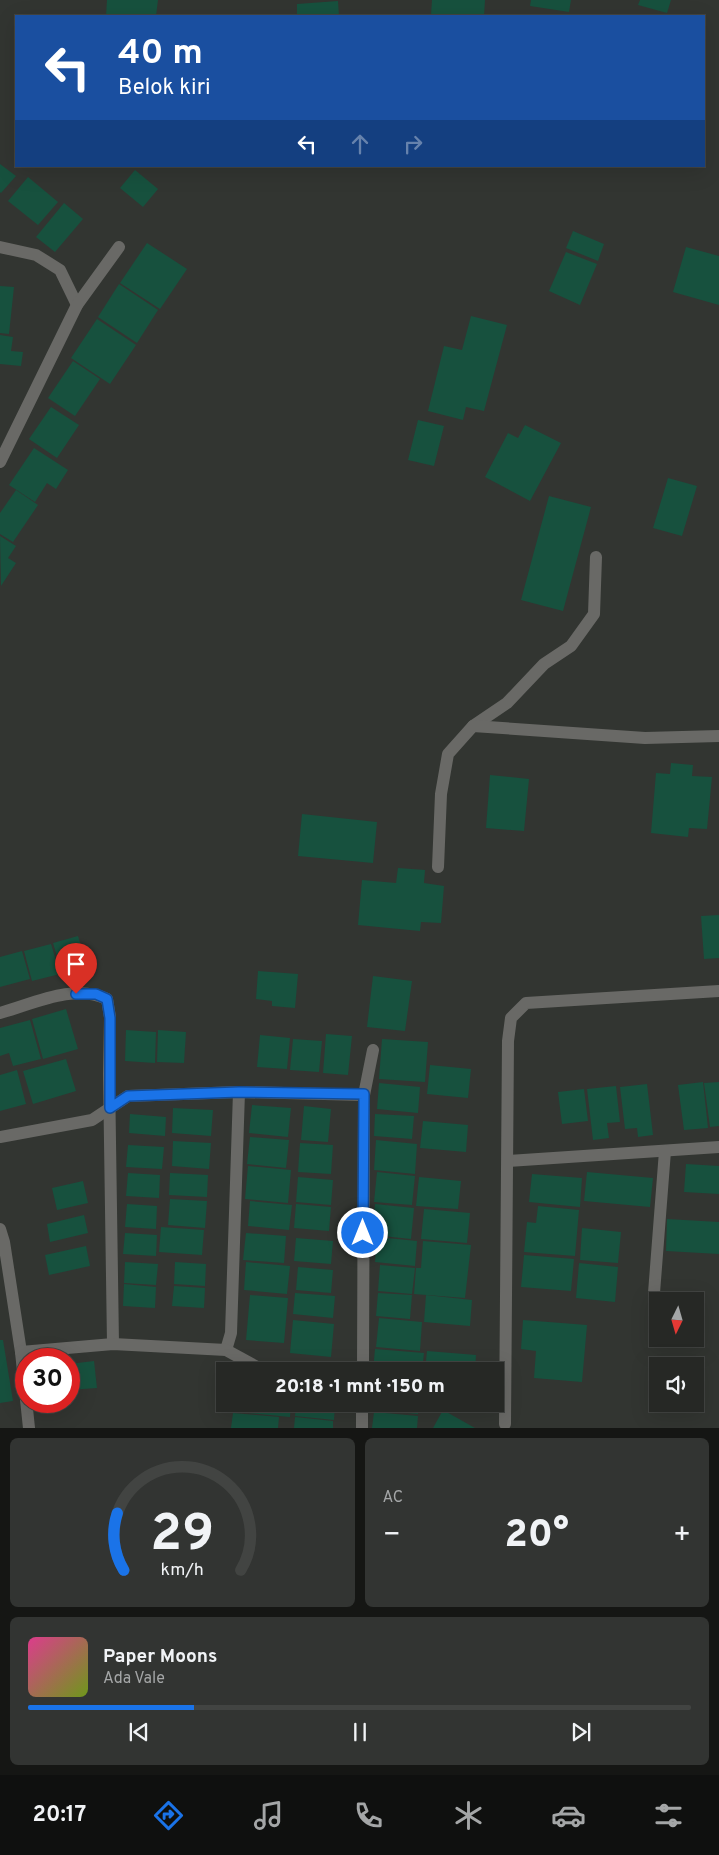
<!DOCTYPE html>
<html lang="id">
<head>
<meta charset="utf-8">
<style>
	body { margin:0; font-family:Overpass,sans-serif; background:#323432; color:#f1f3f6; height:100vh; display:flex; flex-direction:column; font-size:19px; white-space:nowrap }
	* { box-sizing:border-box; margin:0 }
	p { font-size:16px; color:#a4a6a7 }
	.icon { flex:none; width:28px; height:28px; fill:none; stroke:currentColor; stroke-width:2; stroke-linecap:round; stroke-linejoin:round }
	.map { position:relative; height:1428px; overflow:hidden }
	.panel { display:flex; flex-direction:column; gap:10px; padding:10px; background:#151614; flex:1 }
	.panel>* { flex:none }
	.banner { position:absolute; left:15px; top:15px; width:690px; height:152px; border-radius:0px; box-shadow:0 5px 20px #0002,0 0 0 1px #424442; background:#1a4fa0; color:#fff; overflow:hidden }
	.needle { width:32px; rotate:185deg }
	.fabs { position:absolute; left:649px; top:1292px; display:grid; gap:10px }
	.fabs a { display:grid; place-items:center; width:55px; height:55px; border-radius:0px; background:#262825; box-shadow:0 5px 20px #0002,0 0 0 1px #424442; font-size:25px }
	.speed { position:absolute; left:15px; top:1348px; display:flex; gap:10px; font-size:25px; font-weight:700; text-align:center }
	.speed>* { display:grid; place-content:center; width:65px; height:65px; border-radius:50%; background:#262825; box-shadow:0 5px 20px #0002,0 0 0 1px #424442; line-height:1 }
	.speed .limit { border:8px solid #d22; background:#fff; color:#111 }
	.pin { position:absolute; display:grid; place-items:center; width:42px; height:42px; color:#fff; margin:-51px -21px; border-radius:50% 50% 50% 0; rotate:-45deg; box-shadow:0 0 5px #0007 }
	.pin .icon { rotate:45deg }
	.me { position:absolute; width:55px; margin:-28px; rotate:0deg; stroke-linejoin:round; filter:drop-shadow(0 0 4px #0008) }
	.turn { display:flex; align-items:center; gap:18px; height:105px; padding:0 20px; font-size:22px }
	.turn .icon { width:65px; height:65px; stroke-width:2.5 }
	.turn b { display:block; font-size:35px; line-height:42px }
	.lanes { display:flex; align-items:center; height:48px; padding:0 20px; background:#0003; justify-content:center; gap:25px; direction:ltr }
	.lanes .off { opacity:.35 }
	.big { font-size:38px; font-weight:800; line-height:1.1 }
	.panel .card { flex:1; display:flex; flex-direction:column; justify-content:center; gap:8px; min-width:0; padding:0 18px; border-radius:8px; background:#323432 }
	.panel .dial { align-items:center; gap:0 }
	.dial svg { height:130px; overflow:visible; fill:none; stroke:#424442; stroke-width:7; stroke-linecap:round; text-anchor:middle }
	.dial text { fill:#f1f3f6; stroke:none }
	.song { display:flex; align-items:center; gap:15px }
	.cover { width:60px; height:60px; border-radius:8px; background:linear-gradient(135deg,hsl(330 70% 55%),hsl(80 70% 35%)) }
	.played { height:5px; border-radius:2px; background:linear-gradient(90deg,#1a73e8 25%,#424442 25%) }
	.keys { display:flex; justify-content:space-around; direction:ltr }
	.heat { display:flex; justify-content:space-between; align-items:center; font-size:28px; direction:ltr }
	.panel .tiles { flex:1; display:grid; gap:10px; grid-template-columns:1fr 1fr }
	.card:last-child { grid-column:span 2 }
	.trip { position:absolute; left:216px; top:1362px; width:288px; height:50px; border-radius:0px; background:#262825; box-shadow:0 5px 20px #0002,0 0 0 1px #424442; font-weight:800; line-height:50px; text-align:center }
	.dock { display:flex; height:80px; justify-content:space-around; align-items:center; background:#0f100f; color:#a4a6a7 }
	.dock .icon { width:35px; height:35px }
	.dock .current { color:#1a73e8 }
	.dock b { font-size:22px; color:#f1f3f6 }
	.map>svg:first-child { display:block }
	.building { fill:#17513e }
	.lines { fill:none; stroke-linecap:round; stroke-linejoin:round }
	.service { stroke:#696966; stroke-width:12 }
	.minor { stroke:#696966; stroke-width:12 }
	.route-casing { stroke:#114b97; stroke-width:12 }
	.route { stroke:#1a73e8; stroke-width:9 }
</style>
</head>
<body>
<div class="map">
<svg width="719" height="1428" viewBox="0 0 719 1428">
	<rect width="100%" height="100%" fill="#323531"/>
	<g class="building">
		<polygon points="107,0 158,0 156,16 106,16"/>
		<polygon points="432,0 485,0 484,16 431,15"/>
		<polygon points="531,0 571,0 569,12 530,6"/>
		<polygon points="640,0 671,0 667,13 638,5"/>
		<polygon points="338,1 339,16 297,16 297,4"/>
		<polygon points="0,164 16,176 1,193 0,192"/>
		<polygon points="135,170 158,189 143,207 120,188"/>
		<polygon points="28,177 58,202 38,225 8,201"/>
		<polygon points="64,203 83,219 55,252 36,237"/>
		<polygon points="573,231 604,244 598,261 566,248"/>
		<polygon points="147,243 187,269 160,309 120,283"/>
		<polygon points="686,247 719,256 719,305 673,292"/>
		<polygon points="566,252 597,264 580,305 549,291"/>
		<polygon points="119,284 158,310 137,343 98,317"/>
		<polygon points="0,286 14,287 9,334 0,333"/>
		<polygon points="471,316 507,325 484,411 466,407 463,420 428,411 444,346 462,350"/>
		<polygon points="97,319 136,345 110,384 71,358"/>
		<polygon points="0,335 13,337 11,351 23,352 21,366 0,364"/>
		<polygon points="73,361 100,379 75,416 48,398"/>
		<polygon points="51,407 79,425 57,458 29,439"/>
		<polygon points="418,420 444,426 434,466 408,460"/>
		<polygon points="525,425 561,443 530,501 485,477 508,433 518,438"/>
		<polygon points="34,448 68,470 56,489 47,483 35,502 9,485"/>
		<polygon points="668,478 697,486 682,536 653,528"/>
		<polygon points="16,490 38,505 13,542 0,534 0,513"/>
		<polygon points="549,496 591,507 563,611 521,600"/>
		<polygon points="0,536 16,546 8,558 16,563 1,586"/>
		<polygon points="671,763 693,765 692,776 712,777 707,829 689,828 688,837 651,833 656,773 670,774"/>
		<polygon points="490,775 529,779 524,831 486,828"/>
		<polygon points="302,814 377,822 373,863 298,856"/>
		<polygon points="398,868 425,870 424,883 444,886 441,923 421,922 420,931 358,925 362,880 396,883"/>
		<polygon points="719,915 719,958 704,959 701,916"/>
		<polygon points="78,936 87,966 62,973 53,943"/>
		<polygon points="51,944 60,974 32,981 24,951"/>
		<polygon points="22,951 30,979 0,987 0,957"/>
		<polygon points="258,971 298,974 295,1008 272,1006 272,1001 256,999"/>
		<polygon points="373,976 412,981 405,1031 367,1027"/>
		<polygon points="66,1009 78,1049 43,1059 32,1019"/>
		<polygon points="30,1020 41,1059 13,1066 9,1053 0,1056 0,1028"/>
		<polygon points="126,1030 156,1032 155,1063 125,1061"/>
		<polygon points="158,1030 186,1032 184,1063 157,1062"/>
		<polygon points="326,1034 352,1036 348,1075 323,1073"/>
		<polygon points="260,1035 290,1038 287,1069 257,1067"/>
		<polygon points="293,1039 322,1041 319,1072 290,1070"/>
		<polygon points="382,1039 428,1042 425,1082 379,1079"/>
		<polygon points="66,1059 76,1091 33,1104 23,1071"/>
		<polygon points="430,1065 471,1069 468,1098 427,1094"/>
		<polygon points="17,1070 26,1104 0,1111 0,1075"/>
		<polygon points="703,1082 708,1128 684,1130 678,1085"/>
		<polygon points="719,1082 719,1126 710,1127 704,1083"/>
		<polygon points="379,1083 420,1087 418,1113 377,1109"/>
		<polygon points="647,1084 653,1135 638,1137 637,1128 625,1129 620,1087"/>
		<polygon points="616,1086 620,1122 607,1123 609,1138 593,1140 587,1089"/>
		<polygon points="584,1089 588,1121 562,1124 558,1092"/>
		<polygon points="252,1105 291,1108 288,1137 249,1133"/>
		<polygon points="304,1106 331,1109 328,1142 301,1140"/>
		<polygon points="173,1108 213,1110 211,1136 172,1133"/>
		<polygon points="130,1114 166,1117 165,1136 129,1133"/>
		<polygon points="375,1114 414,1116 412,1139 374,1136"/>
		<polygon points="423,1121 468,1125 466,1152 420,1148"/>
		<polygon points="250,1137 289,1140 286,1168 247,1164"/>
		<polygon points="376,1140 417,1144 415,1174 374,1170"/>
		<polygon points="173,1141 211,1143 209,1169 172,1166"/>
		<polygon points="300,1143 333,1145 331,1174 298,1172"/>
		<polygon points="128,1145 164,1147 162,1169 126,1167"/>
		<polygon points="686,1164 719,1166 719,1194 684,1192"/>
		<polygon points="248,1166 291,1170 288,1203 245,1199"/>
		<polygon points="377,1172 415,1176 412,1205 374,1202"/>
		<polygon points="587,1172 653,1178 650,1207 584,1201"/>
		<polygon points="128,1173 160,1175 159,1198 126,1196"/>
		<polygon points="170,1173 208,1175 207,1197 169,1195"/>
		<polygon points="532,1174 582,1178 580,1207 529,1202"/>
		<polygon points="298,1177 333,1180 331,1205 296,1202"/>
		<polygon points="419,1177 461,1181 458,1209 416,1206"/>
		<polygon points="83,1181 88,1203 57,1210 52,1188"/>
		<polygon points="170,1199 207,1201 205,1228 168,1225"/>
		<polygon points="250,1201 292,1205 289,1230 248,1226"/>
		<polygon points="127,1204 157,1206 156,1229 125,1227"/>
		<polygon points="296,1204 331,1207 329,1231 294,1228"/>
		<polygon points="375,1204 414,1208 411,1239 372,1235"/>
		<polygon points="538,1206 579,1210 575,1256 524,1252 527,1222 536,1223"/>
		<polygon points="424,1209 470,1213 467,1243 421,1239"/>
		<polygon points="84,1215 88,1233 50,1242 47,1224"/>
		<polygon points="667,1219 719,1222 719,1254 666,1251"/>
		<polygon points="161,1227 204,1230 202,1255 159,1252"/>
		<polygon points="582,1228 621,1232 618,1263 580,1260"/>
		<polygon points="125,1233 157,1235 156,1256 123,1254"/>
		<polygon points="246,1233 286,1236 284,1263 243,1260"/>
		<polygon points="377,1237 417,1241 415,1266 375,1262"/>
		<polygon points="296,1238 333,1241 331,1264 294,1261"/>
		<polygon points="423,1241 471,1245 465,1298 414,1294 416,1268 421,1268"/>
		<polygon points="86,1246 90,1266 49,1275 45,1255"/>
		<polygon points="524,1255 574,1259 571,1291 521,1287"/>
		<polygon points="125,1262 158,1264 156,1285 124,1283"/>
		<polygon points="175,1262 206,1264 205,1286 174,1284"/>
		<polygon points="246,1262 290,1266 287,1294 244,1290"/>
		<polygon points="579,1263 618,1267 615,1302 576,1298"/>
		<polygon points="380,1265 415,1268 412,1294 378,1291"/>
		<polygon points="298,1267 333,1270 331,1293 296,1290"/>
		<polygon points="124,1284 156,1287 155,1308 123,1306"/>
		<polygon points="174,1286 205,1288 204,1308 172,1306"/>
		<polygon points="295,1293 335,1296 333,1318 293,1314"/>
		<polygon points="378,1293 412,1295 410,1319 376,1316"/>
		<polygon points="250,1295 288,1298 284,1343 246,1340"/>
		<polygon points="426,1295 472,1300 470,1326 424,1322"/>
		<polygon points="379,1318 422,1322 420,1351 376,1347"/>
		<polygon points="293,1320 334,1324 331,1357 290,1353"/>
		<polygon points="523,1320 587,1325 582,1382 534,1378 536,1351 521,1349"/>
		<polygon points="0,1340 3,1340 13,1401 0,1403"/>
		<polygon points="375,1349 424,1353 422,1371 373,1371"/>
		<polygon points="427,1351 476,1355 475,1371 425,1371"/>
		<polygon points="94,1361 97,1388 69,1390 69,1364"/>
		<polygon points="228,1404 291,1404 290,1417 227,1411"/>
		<polygon points="296,1404 335,1404 334,1420 295,1416"/>
		<polygon points="374,1404 419,1404 418,1414 374,1410"/>
		<polygon points="443,1410 475,1428 433,1428"/>
		<polygon points="374,1412 418,1416 417,1428 372,1428"/>
		<polygon points="233,1413 279,1417 278,1428 231,1428"/>
		<polygon points="295,1417 333,1421 333,1428 294,1428"/>
	</g>
	<g class="lines">
		<polyline class="service" points="473,726 507,703 544,664 571,646 594,614 596,557"/>
		<g class="minor">
			<polyline points="0,247 36,255 60,270 77,305"/>
			<polyline points="0,462 77,305 119,247"/>
			<polyline points="438,867 441,794 448,754 473,726 645,738 719,736"/>
			<path d="M 0,1013 C 33,1004 74,983 107,999 L 110,1017 L 109,1074 L 113,1344"/>
			<polyline points="0,1137 92,1120 128,1096 239,1092 364,1095"/>
			<polyline points="508,1161 719,1147"/>
			<polyline points="0,1229 4,1242 21,1352 29,1428"/>
			<polyline points="654,1293 665,1151"/>
			<polyline points="226,1350 231,1333 239,1092"/>
			<polyline points="21,1352 113,1344 226,1350 257,1367 312,1371"/>
			<polyline points="363,1371 364,1095 373,1050"/>
			<polyline points="505,1424 508,1041 511,1018 526,1003 719,991"/>
			<polyline points="362,1428 362,1404"/>
		</g>
	</g>
	<g class="lines">
		<g class="route-casing">
			<polyline id="route" points="76,994 96,994 107,999 110,1018 110,1108 128,1096 239,1092 364,1094 363,1233"/>
		</g>
		<use href="#route" class="route"/>
	</g>
</svg>
<div class="fabs">
<a><svg class="needle" viewBox="-14 -14 28 28"><path d="M0-13l5 13h-10z" fill="#e53935"/><path d="M0 13l5-13h-10z" fill="#a4a6a7"/></svg></a>
<a><svg class="icon" aria-label="sound" viewBox="0 0 24 24"><path d="M4 9h4l5-4v14l-5-4H4zM17 9q2 3 0 6"/></svg></a>
</div>
<div class="speed"><div class="limit">30</div></div>
<div class="pin" style="left:76px;top:994px;background:#d93025"><svg class="icon" aria-label="arrive" viewBox="0 0 24 24"><path d="M6 21V4h12l-3 4 3 4H6"/></svg></div>
<svg class="me" style="left:363px;top:1233px" viewBox="-20 -20 40 40"><circle r="17" fill="#1a73e8" stroke="#fff" stroke-width="3"/><path d="M0-11L8 9 0 5-8 9z" fill="#fff"/></svg>
<div class="trip">20:18 · 1 mnt · 150 m</div>
<div class="banner">
<div class="turn"><svg class="icon" aria-label="left" viewBox="0 0 24 24"><path d="M17 20v-9H6M10 6l-5 5 5 5"/></svg><div><b>40 m</b>Belok kiri</div></div>
<div class="lanes"><svg class="icon" aria-label="left" viewBox="0 0 24 24"><path d="M17 20v-9H6M10 6l-5 5 5 5"/></svg><svg class="icon off" aria-label="ahead" viewBox="0 0 24 24"><path d="M12 20V5M6 11l6-6 6 6"/></svg><svg class="icon off" aria-label="right" viewBox="0 0 24 24"><path d="M7 20v-9h11M14 6l5 5-5 5"/></svg></div>
</div>
</div>
<section class="panel">
<div class="tiles">
<div class="card dial"><svg viewBox="0 0 100 80">
<path d="M14 69A42 42 0 1 1 86 69"/>
<path d="M14 69A42 42 0 0 1 10 34" stroke="#1a73e8"/>
<text x="50" y="56" font-size="32" font-weight="700">29</text>
<text x="50" y="72" font-size="11">km/h</text>
</svg></div>
<div class="card"><p>AC</p>
<div class="heat"><a>−</a><b class="big">20°</b><a>+</a></div>
</div>
<div class="card">
<div class="song"><i class="cover"></i><div><b>Paper Moons</b><p>Ada Vale</p></div></div>
<div class="played"></div>
<div class="keys"><svg class="icon" aria-label="previous" viewBox="0 0 24 24"><path d="M18 5L8 12l10 7zM5 5v14"/></svg><svg class="icon" aria-label="pause" viewBox="0 0 24 24"><path d="M8 5v14M16 5v14"/></svg><svg class="icon" aria-label="next" viewBox="0 0 24 24"><path d="M6 5l10 7-10 7zM19 5v14"/></svg></div>
</div>
</div>
</section>
<nav class="dock">
<b>20:17</b>
<svg class="icon current" aria-label="directions" viewBox="0 0 24 24"><path d="M12 3l9 9-9 9-9-9zM9 14v-3h6M13 9l2 2-2 2"/></svg>
<svg class="icon" aria-label="music" viewBox="0 0 24 24"><path d="M9 18V5l10-2v13"/><circle cx="6" cy="18" r="3"/><circle cx="16" cy="16" r="3"/></svg>
<svg class="icon" aria-label="phone" viewBox="0 0 24 24"><path d="M5 4h4l2 5-3 2q2 4 5 5l2-3 5 2v4C11 20 4 13 5 4z"/></svg>
<svg class="icon" aria-label="climate" viewBox="0 0 24 24"><path d="M12 3v18M4 7l16 10M4 17L20 7"/></svg>
<svg class="icon" aria-label="car" viewBox="0 0 24 24"><path d="M5 17H2v-5l4-1 3-4h7l3 4 3 1v5h-3M9 17h6M6 11h13"/><circle cx="7" cy="17" r="2"/><circle cx="17" cy="17" r="2"/></svg>
<svg class="icon" aria-label="filters" viewBox="0 0 24 24"><path d="M4 7h16M4 17h16"/><circle cx="9" cy="7" r="2"/><circle cx="15" cy="17" r="2"/></svg>
</nav>
</body>
</html>
